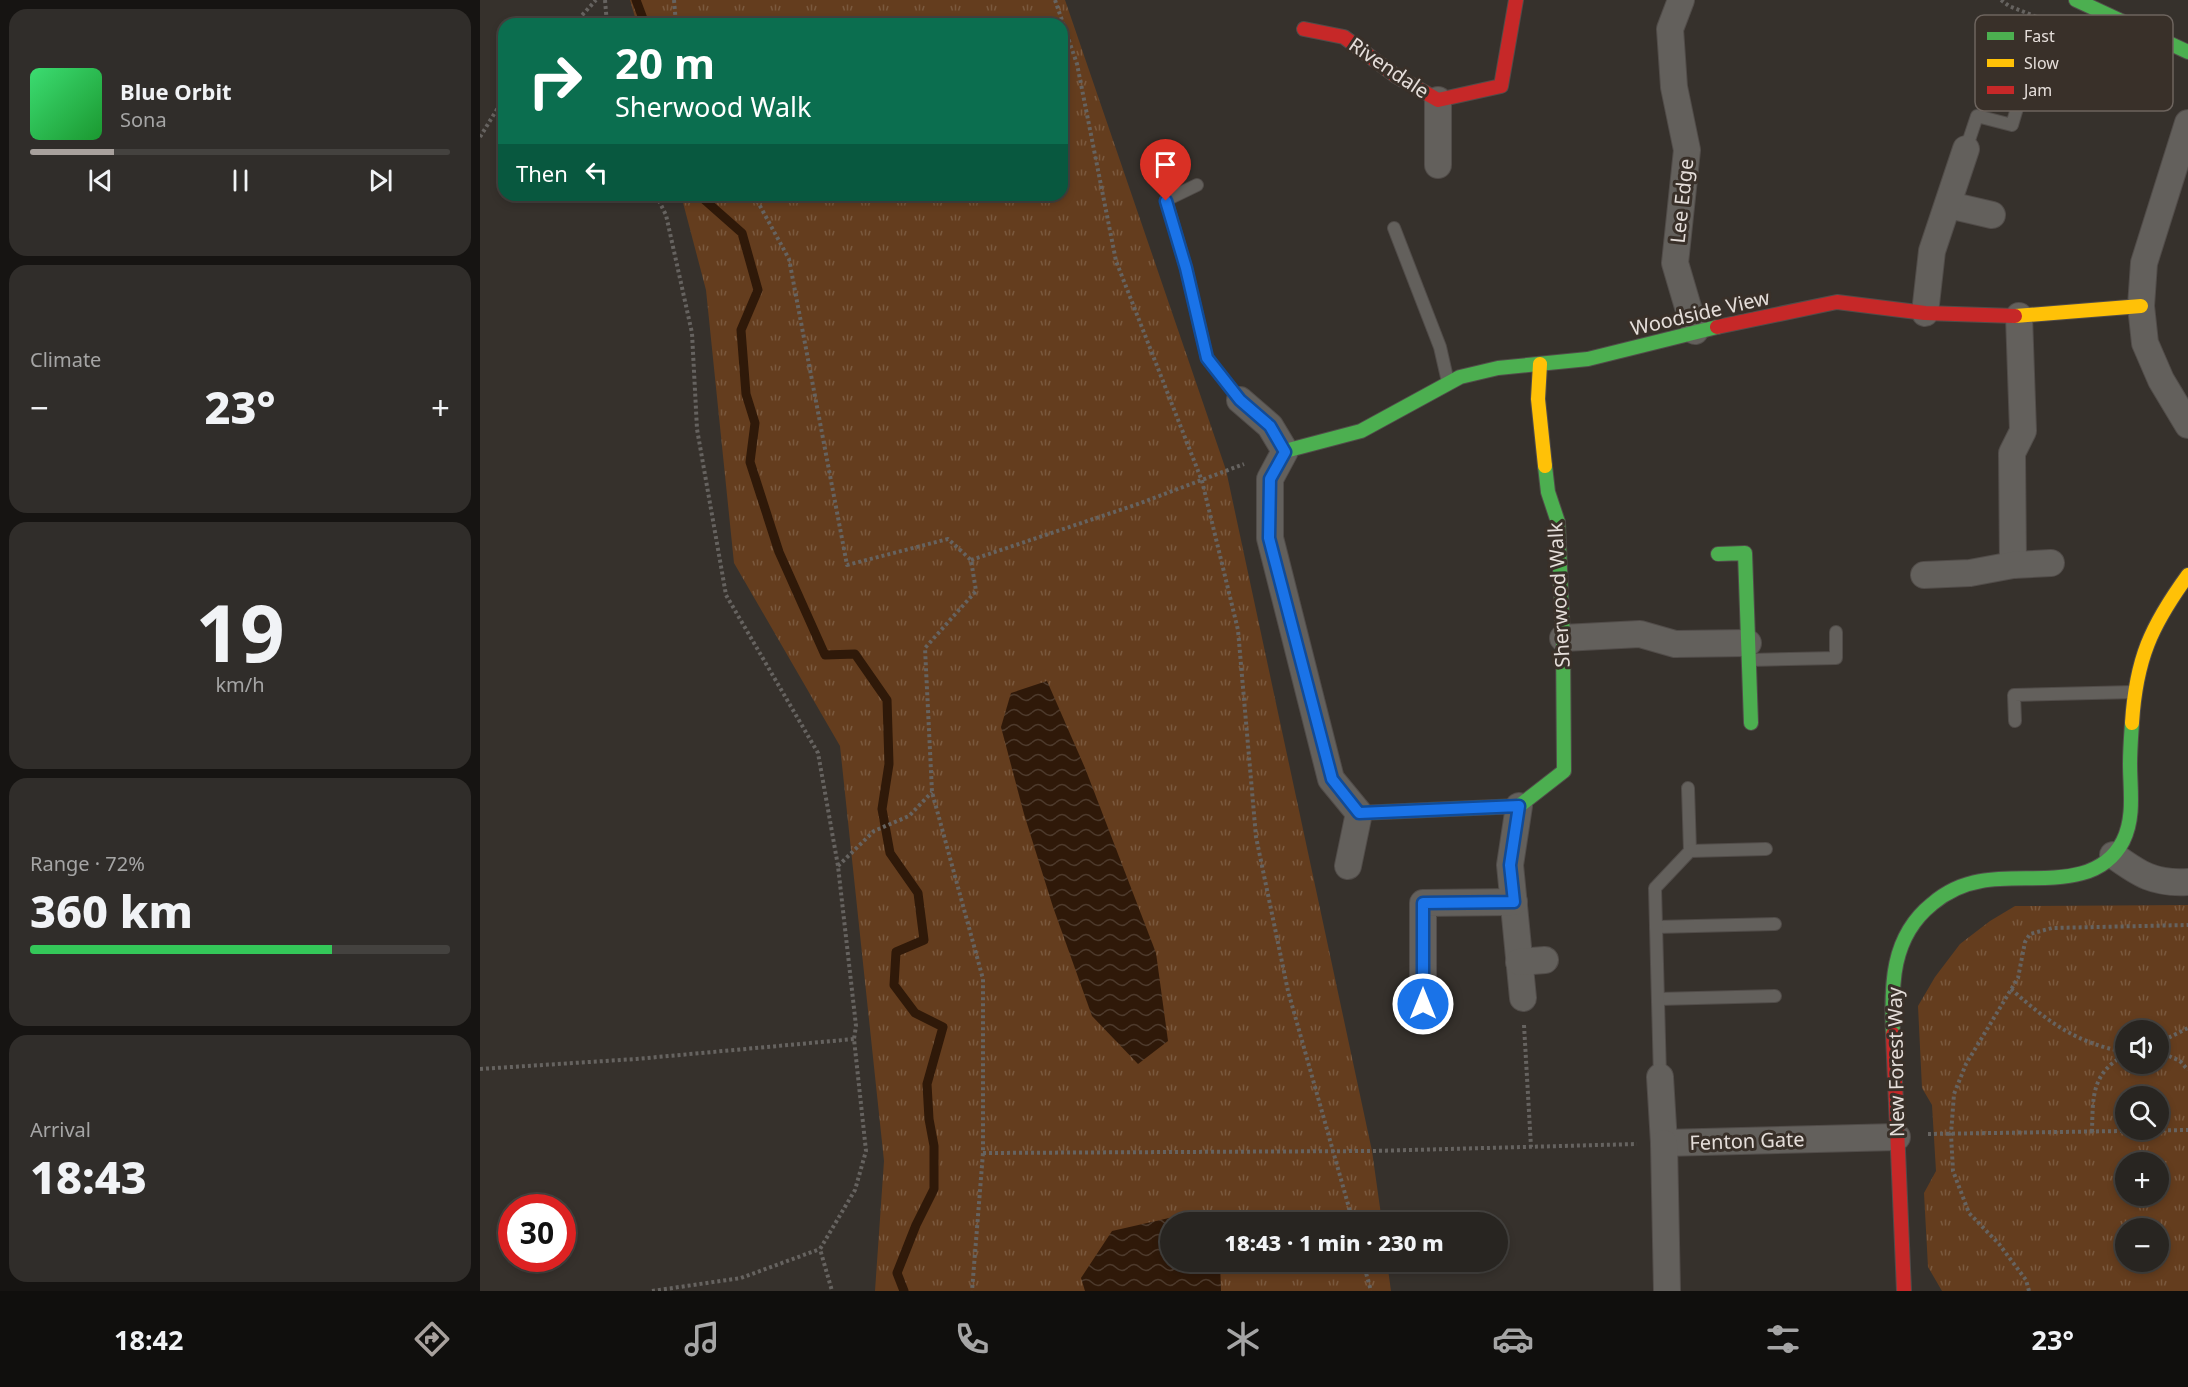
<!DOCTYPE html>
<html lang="en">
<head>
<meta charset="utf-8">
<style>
	body { margin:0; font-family:"Noto Sans",sans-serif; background:#302d2a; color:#f1f3f6; height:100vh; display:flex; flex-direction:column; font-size:22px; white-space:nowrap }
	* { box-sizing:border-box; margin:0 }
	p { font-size:20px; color:#a5a5a5 }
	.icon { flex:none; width:33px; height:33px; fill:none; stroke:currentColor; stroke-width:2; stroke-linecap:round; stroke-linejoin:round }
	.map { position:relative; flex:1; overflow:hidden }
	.panel { display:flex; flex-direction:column; gap:9px; padding:9px; background:#161412; width:480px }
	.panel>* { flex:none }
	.guide { position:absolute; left:18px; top:18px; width:570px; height:183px; border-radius:18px; box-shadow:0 3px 9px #0003,0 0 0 2px #44423f; background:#0b6e4f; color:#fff; overflow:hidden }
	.fabs { position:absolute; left:1635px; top:1020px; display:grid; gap:12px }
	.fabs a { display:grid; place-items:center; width:54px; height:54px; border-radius:50%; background:#282521; box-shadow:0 3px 9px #0003,0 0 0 2px #44423f; font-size:30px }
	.speed { position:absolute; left:18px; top:1194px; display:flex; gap:12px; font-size:30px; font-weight:700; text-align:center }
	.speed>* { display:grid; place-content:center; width:78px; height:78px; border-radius:50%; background:#282521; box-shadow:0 3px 9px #0003,0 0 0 2px #44423f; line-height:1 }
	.speed .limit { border:9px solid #d22; background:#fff; color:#111 }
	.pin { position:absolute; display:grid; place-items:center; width:51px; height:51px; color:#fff; margin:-62px -26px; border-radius:50% 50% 50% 0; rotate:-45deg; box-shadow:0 0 6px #0007 }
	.pin .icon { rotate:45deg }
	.me { position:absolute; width:66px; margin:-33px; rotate:0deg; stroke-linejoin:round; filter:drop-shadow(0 0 4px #0008) }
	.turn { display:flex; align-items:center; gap:21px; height:126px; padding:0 18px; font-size:27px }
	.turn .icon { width:78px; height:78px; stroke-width:2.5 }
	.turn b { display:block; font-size:42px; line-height:51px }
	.then { display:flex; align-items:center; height:57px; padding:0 18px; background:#0003; gap:12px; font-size:22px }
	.big { font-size:45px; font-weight:800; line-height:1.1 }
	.panel .card { flex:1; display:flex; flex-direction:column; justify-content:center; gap:9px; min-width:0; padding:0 21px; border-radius:18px; background:#302d2a }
	.panel .dial { align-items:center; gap:0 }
	.dial b { font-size:78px; line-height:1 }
	.song { display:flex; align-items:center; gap:18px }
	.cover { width:72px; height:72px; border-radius:9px; background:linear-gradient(135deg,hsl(140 70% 55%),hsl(130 70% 35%)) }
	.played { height:6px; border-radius:3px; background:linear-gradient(90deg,#a8a19d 20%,#44423f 20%) }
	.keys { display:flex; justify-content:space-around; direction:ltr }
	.heat { display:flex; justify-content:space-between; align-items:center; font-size:33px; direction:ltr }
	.charge { height:9px; border-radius:4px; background:linear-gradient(90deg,#34c759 72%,#44423f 0) }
	.trip { position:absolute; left:680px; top:1212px; width:348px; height:60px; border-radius:30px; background:#282521; box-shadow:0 3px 9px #0003,0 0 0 2px #44423f; font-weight:800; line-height:60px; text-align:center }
	.tabs { display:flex; height:96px; justify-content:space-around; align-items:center; background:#100f0d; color:#a5a5a5 }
	.tabs .icon { width:42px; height:42px }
	.tabs .on { color:#a8a19d }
	.tabs b { font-size:27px; color:#f1f3f6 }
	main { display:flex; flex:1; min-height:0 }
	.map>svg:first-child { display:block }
	.grass { fill:url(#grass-tufts); fill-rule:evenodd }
	.water { fill:url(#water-waves) }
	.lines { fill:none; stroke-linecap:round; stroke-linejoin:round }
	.stream { stroke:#2f1909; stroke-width:9 }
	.lane-casing { stroke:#514c49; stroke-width:14 }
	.street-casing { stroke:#514c49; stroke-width:28 }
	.fast-casing { stroke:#514c49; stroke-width:16 }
	.slow-casing { stroke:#514c49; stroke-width:16 }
	.jam-casing { stroke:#514c49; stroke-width:16 }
	.path { stroke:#666360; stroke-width:4; stroke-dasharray:3 3; stroke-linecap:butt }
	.lane { stroke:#63605c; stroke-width:12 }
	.street { stroke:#63605c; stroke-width:26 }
	.fast { stroke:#4caf50; stroke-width:14 }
	.slow { stroke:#ffc107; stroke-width:14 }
	.jam { stroke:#c62828; stroke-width:14 }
	.route-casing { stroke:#114b97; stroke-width:15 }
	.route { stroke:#1a73e8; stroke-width:10 }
	.labels { text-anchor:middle; stroke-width:6; stroke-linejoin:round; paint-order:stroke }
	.street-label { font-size:20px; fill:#e5deda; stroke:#393029 }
	.key { fill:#393029; stroke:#6d645e; stroke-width:1.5 }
	.key-label { font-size:16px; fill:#e5deda }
</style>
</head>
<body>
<main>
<section class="panel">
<div class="card">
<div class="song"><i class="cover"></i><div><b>Blue Orbit</b><p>Sona</p></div></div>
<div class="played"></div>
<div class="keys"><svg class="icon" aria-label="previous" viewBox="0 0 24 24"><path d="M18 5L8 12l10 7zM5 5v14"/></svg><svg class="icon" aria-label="pause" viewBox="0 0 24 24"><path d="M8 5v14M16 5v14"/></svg><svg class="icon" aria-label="next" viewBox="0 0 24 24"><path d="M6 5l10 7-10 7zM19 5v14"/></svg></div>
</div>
<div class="card"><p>Climate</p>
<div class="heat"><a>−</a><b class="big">23°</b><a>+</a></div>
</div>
<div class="card dial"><b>19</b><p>km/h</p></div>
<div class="card"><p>Range · 72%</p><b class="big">360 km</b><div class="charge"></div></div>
<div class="card"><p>Arrival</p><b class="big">18:43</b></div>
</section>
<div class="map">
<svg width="1708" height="1291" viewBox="0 0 1708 1291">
	<defs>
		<pattern id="grass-tufts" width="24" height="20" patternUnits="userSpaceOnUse" patternTransform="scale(1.5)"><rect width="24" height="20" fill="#643d1e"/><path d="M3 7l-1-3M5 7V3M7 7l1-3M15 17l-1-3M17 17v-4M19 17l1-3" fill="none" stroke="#7a593e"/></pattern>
		<pattern id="water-waves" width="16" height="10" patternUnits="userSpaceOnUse" patternTransform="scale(1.5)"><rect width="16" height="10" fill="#2f1909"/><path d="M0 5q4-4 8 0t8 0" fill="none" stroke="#4d3a2c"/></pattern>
	</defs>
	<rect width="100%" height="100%" fill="#36312c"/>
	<g class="grass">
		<polygon points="150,0 585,0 746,470 892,1151 902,1222 690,1222 690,1262 907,1262 911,1291 395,1291 404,1161 360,746 254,563 226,290 201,195 582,195 582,24 157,24"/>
		<path d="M 1708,905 L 1708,1291 L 1462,1291 L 1448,1267 L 1444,1193 L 1456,1171 L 1452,1105 L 1442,1088 L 1438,1006 L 1455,977 L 1480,944 L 1510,921 L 1535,906 ZM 1646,1030 L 1678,1030 L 1678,1064 L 1646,1064 ZM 1646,1096 L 1678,1096 L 1678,1130 L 1646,1130 ZM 1646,1162 L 1678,1162 L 1678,1196 L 1646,1196 ZM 1646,1228 L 1678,1228 L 1678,1262 L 1646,1262 Z"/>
	</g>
	<g class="water">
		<polygon points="567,681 605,768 676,953 688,1041 658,1064 612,1016 573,907 544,814 521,727 531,693"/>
		<polygon points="689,1218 697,1222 690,1222 690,1262 740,1262 741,1291 605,1291 601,1278 632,1231"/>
	</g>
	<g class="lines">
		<g class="stream">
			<polyline points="156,0 165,24"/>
			<polyline points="219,195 262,233 278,290 261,330 266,394 275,423 270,462 299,552 345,655 375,654 407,700 409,764 402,809 410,853 438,893 444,940 416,952 414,985 435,1013 463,1027 447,1084 449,1119 454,1146 454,1189 436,1225 417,1273 424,1291"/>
		</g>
		<g class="lane-casing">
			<g id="lane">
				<polyline points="1486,149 1497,116 1532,125 1552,58"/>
				<polyline points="717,185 686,200 706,268 727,358 760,400"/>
				<polyline points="914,228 960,347 968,382"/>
				<polyline points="1270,660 1356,658 1356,632"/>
				<polyline points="1535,721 1534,695 1654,692"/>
				<polyline points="1208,788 1210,851"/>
				<polyline points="1176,927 1295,924"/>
				<polyline points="1178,999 1295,996"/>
				<polyline points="1180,1077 1175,888 1210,851 1286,849"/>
			</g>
		</g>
		<g class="street-casing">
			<g id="street">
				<polyline points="1201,0 1190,29 1194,87 1207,150 1195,263 1215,331"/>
				<polyline points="958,100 958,165"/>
				<polyline points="1708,123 1664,263 1661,306 1665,343 1681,380 1708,425"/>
				<polyline points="1469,205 1512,215"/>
				<polyline points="1445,313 1452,251 1486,149"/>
				<polyline points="760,400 790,426 805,451 790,479 790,538 851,779 879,813 868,866"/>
				<polyline points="1533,565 1532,453 1543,431 1539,316"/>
				<polyline points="1444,575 1490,573 1533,565 1571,563"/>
				<polyline points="1083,638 1160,634 1195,644 1268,643"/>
				<polyline points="1039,806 1030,865 1043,998"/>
				<path d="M 1633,855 C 1659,874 1674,884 1708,882"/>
				<polyline points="1039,962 1065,960"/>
				<polyline points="943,1004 943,903 1034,902"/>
				<polyline points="1180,1077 1184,1143 1417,1137"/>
				<polyline points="1184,1143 1187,1291"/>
			</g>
		</g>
		<g class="fast-casing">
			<g id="fast">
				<polyline points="1596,0 1708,52"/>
				<polyline points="805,451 881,431 980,377 1018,368 1108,359 1237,327"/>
				<polyline points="1238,554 1265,553 1271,723"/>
				<polyline points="879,813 1039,806 1084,771 1083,638 1078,522 1068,492 1065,466"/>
				<path d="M 1413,1034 C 1411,985 1411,937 1452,904 C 1466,892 1483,884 1501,881 C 1548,872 1616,893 1643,841 C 1655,817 1650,789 1650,764 C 1650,750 1651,737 1652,723"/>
			</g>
		</g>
		<g class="slow-casing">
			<g id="slow">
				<polyline points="1535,316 1661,306"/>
				<polyline points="1060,364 1058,399 1065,466"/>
				<path d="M 1652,723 C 1656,659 1671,626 1708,575"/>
			</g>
		</g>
		<g class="jam-casing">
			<g id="jam">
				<polyline points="824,29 864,37 916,76 958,100 1021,86 1036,0"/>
				<polyline points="1237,327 1357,302 1445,313 1535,316"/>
				<polyline points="1413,1034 1424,1291"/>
			</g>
		</g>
		<g class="path">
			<polyline points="125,0 127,24"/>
			<polyline points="194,0 196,24"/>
			<polyline points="575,0 597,64 636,261 722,481 758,630 776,837 808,991 873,1222"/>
			<polyline points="1521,0 1529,6 1572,23"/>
			<polyline points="94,24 116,0"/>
			<polyline points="0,137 24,98"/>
			<polyline points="176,195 186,215 212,333 217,429 246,595 338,753 358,866 376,1026 374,1039 386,1151 375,1190 340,1249 352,1291"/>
			<polyline points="274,195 309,259 367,565 468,539 491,560 496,591 445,648 452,792 503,979 503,1153 492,1291"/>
			<polyline points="491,560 658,504 764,464"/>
			<polyline points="358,866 394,831 429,816 452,792"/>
			<path d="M 1531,989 C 1567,1021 1597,1044 1646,1052"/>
			<polyline points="1044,1025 1051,1147"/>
			<polyline points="1678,1043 1708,1028"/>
			<polyline points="1678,1051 1700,1061 1708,1070"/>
			<polyline points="0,1069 156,1059 374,1039"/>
			<path d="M 1612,1132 C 1613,1095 1611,1074 1646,1054"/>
			<polyline points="1448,1134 1708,1130"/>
			<polyline points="503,1153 892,1151 1157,1144"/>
			<polyline points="883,1262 891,1291"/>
			<polyline points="172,1291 261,1278 340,1249"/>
			<polyline points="1549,1291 1546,1280 1519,1244 1489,1213 1473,1171 1471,1134 1474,1094 1486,1064 1538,978 1545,942 1550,934 1572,928 1708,925"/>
		</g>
		<use href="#lane" class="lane"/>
		<use href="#street" class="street"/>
		<use href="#fast" class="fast"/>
		<use href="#slow" class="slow"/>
		<use href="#jam" class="jam"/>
	</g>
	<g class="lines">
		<g class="route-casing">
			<polyline id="route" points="686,201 706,268 727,358 760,400 790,426 805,452 790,479 789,538 852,779 879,813 1039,806 1030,865 1034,902 943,903 943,1004"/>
		</g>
		<use href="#route" class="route"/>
	</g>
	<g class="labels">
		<g class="street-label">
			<text transform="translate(909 68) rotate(34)" y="7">Rivendale</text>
			<text transform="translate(1202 201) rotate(-84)" y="7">Lee Edge</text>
			<text transform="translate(1220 313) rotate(-13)" y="7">Woodside View</text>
			<text transform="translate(1079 595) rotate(-93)" y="7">Sherwood Walk</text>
			<text transform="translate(1416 1062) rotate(-91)" y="7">New Forest Way</text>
			<text transform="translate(1267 1141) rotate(-2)" y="7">Fenton Gate</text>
		</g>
	</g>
	<rect x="1495" y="15" width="198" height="96" rx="9" class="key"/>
	<rect x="1507" y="32" width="27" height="8" fill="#4caf50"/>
	<rect x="1507" y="59" width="27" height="8" fill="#ffc107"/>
	<rect x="1507" y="86" width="27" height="8" fill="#c62828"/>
	<g class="key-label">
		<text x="1544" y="42">Fast</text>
		<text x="1544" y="69">Slow</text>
		<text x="1544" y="96">Jam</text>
	</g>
</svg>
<div class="fabs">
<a><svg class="icon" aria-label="sound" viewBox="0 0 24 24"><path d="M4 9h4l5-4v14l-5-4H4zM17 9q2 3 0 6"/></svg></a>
<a><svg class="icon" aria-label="search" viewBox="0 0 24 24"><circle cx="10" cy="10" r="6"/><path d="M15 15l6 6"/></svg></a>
<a>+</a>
<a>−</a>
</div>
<div class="speed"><div class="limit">30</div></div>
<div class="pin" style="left:686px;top:201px;background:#d93025"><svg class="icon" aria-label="arrive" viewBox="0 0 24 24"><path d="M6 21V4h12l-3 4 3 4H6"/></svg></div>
<svg class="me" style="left:943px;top:1004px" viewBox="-20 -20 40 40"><circle r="17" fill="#1a73e8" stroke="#fff" stroke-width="3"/><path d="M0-11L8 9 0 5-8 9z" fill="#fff"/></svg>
<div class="trip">18:43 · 1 min · 230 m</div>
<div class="guide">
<div class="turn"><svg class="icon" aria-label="right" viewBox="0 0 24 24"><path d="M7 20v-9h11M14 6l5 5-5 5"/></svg><div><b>20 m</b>Sherwood Walk</div></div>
<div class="then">Then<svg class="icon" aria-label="left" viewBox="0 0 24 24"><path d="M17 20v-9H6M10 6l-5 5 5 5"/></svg></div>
</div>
</div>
</main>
<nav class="tabs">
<b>18:42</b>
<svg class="icon on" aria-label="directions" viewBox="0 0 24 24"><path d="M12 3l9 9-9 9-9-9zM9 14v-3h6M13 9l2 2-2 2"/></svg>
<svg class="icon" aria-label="music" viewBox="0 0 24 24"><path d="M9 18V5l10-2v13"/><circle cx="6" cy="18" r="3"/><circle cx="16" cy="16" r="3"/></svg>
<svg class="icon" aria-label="phone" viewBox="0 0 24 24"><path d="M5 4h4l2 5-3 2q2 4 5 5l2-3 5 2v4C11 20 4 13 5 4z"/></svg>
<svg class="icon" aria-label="climate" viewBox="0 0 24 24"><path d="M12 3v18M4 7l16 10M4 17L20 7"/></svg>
<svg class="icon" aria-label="car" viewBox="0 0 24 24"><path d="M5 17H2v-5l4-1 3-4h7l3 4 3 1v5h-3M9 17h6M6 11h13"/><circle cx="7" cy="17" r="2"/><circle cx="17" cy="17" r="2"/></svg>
<svg class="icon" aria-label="filters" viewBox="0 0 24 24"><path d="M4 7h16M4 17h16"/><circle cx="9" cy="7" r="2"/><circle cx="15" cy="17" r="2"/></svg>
<b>23°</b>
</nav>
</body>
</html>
